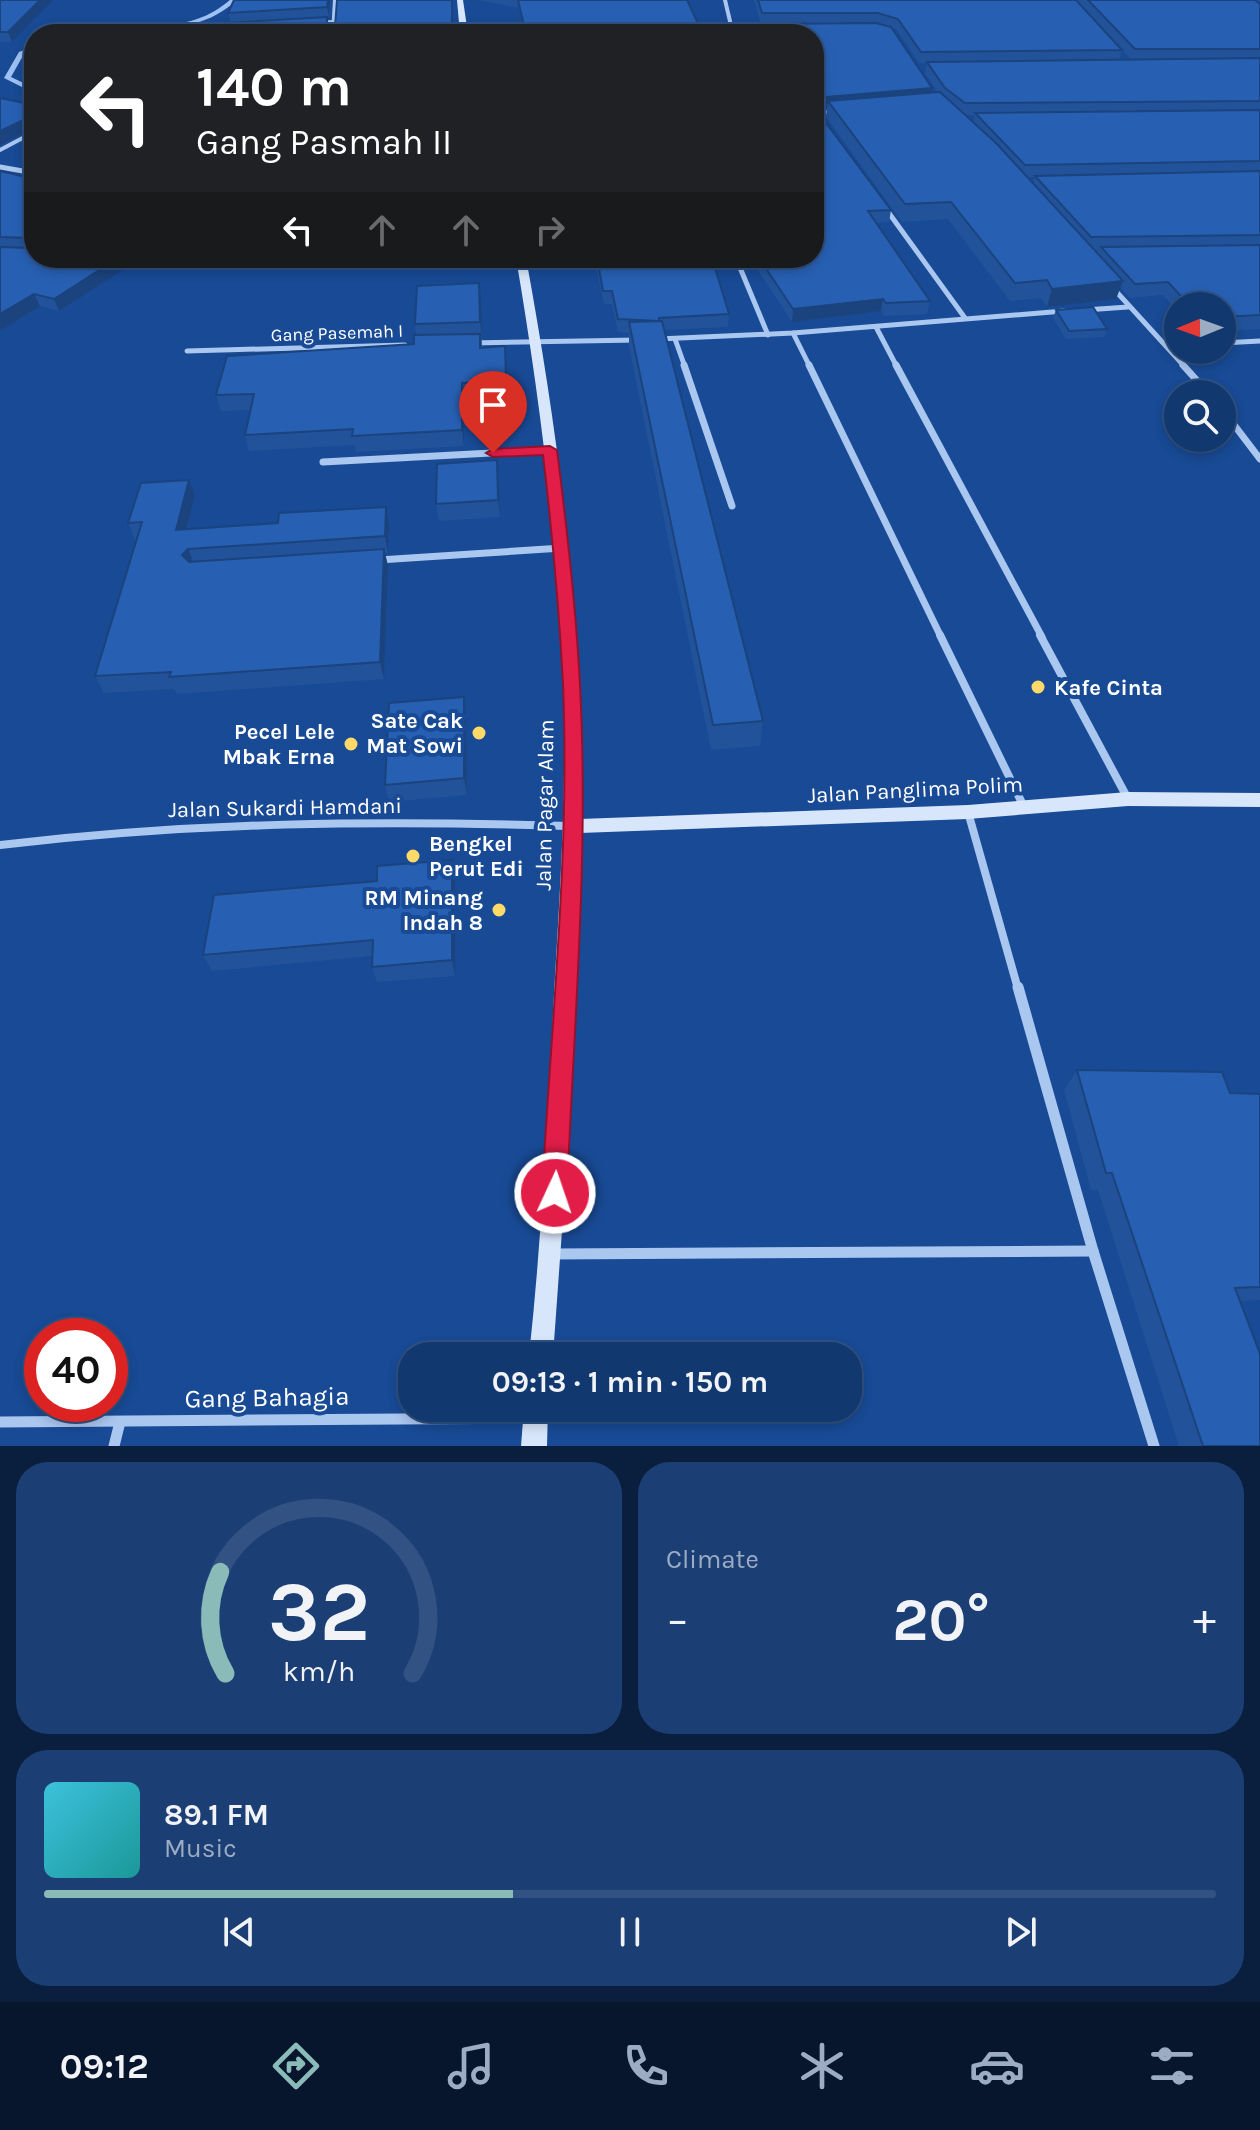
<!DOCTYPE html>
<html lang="en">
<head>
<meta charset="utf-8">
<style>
	body { margin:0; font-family:Karla,sans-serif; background:#1b3f75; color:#f1f3f6; height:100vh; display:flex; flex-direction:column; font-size:30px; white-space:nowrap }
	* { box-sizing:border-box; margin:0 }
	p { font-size:26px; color:#9cacc3 }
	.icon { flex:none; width:44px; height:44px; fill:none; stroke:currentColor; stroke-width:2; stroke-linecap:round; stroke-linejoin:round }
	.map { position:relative; height:1446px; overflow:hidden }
	.side { display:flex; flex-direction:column; gap:16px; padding:16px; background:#0a1f3e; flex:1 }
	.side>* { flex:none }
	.hud { position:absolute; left:24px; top:24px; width:800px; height:244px; border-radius:32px; box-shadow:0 4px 12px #0003,0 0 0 2px #315283; background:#202124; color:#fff; overflow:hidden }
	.needle { width:52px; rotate:269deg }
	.tools { position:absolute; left:1164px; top:292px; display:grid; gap:16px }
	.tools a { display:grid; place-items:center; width:72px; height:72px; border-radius:50%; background:#123870; box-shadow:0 4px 12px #0003,0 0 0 2px #315283; font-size:40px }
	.speed { position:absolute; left:24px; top:1318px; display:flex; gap:16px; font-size:40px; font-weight:700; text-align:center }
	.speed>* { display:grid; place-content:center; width:104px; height:104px; border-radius:50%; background:#123870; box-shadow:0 4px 12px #0003,0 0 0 2px #315283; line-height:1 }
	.speed .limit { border:12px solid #d22; background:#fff; color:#111 }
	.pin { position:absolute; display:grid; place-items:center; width:68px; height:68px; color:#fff; margin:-82px -34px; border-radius:50% 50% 50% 0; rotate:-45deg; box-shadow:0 0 8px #0007 }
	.pin .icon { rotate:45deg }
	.me { position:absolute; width:88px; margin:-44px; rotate:3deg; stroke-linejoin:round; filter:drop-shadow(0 0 6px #0008) }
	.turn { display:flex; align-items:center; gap:28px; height:168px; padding:0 40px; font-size:36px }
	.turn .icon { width:104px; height:104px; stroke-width:2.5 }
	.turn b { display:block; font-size:56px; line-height:68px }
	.lanes { display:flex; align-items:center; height:76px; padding:0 40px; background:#0003; justify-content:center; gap:40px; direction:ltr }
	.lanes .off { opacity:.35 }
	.big { font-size:60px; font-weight:700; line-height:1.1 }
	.side .widget { flex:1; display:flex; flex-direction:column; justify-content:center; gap:12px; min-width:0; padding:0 28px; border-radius:32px; background:#1b3f75 }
	.side .dial { align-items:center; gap:0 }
	.dial svg { height:208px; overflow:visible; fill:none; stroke:#315283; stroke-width:7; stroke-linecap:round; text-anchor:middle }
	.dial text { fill:#f1f3f6; stroke:none }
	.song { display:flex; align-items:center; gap:24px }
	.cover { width:96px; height:96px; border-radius:12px; background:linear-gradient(135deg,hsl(190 70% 55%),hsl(180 70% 35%)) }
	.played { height:8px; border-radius:4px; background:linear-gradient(90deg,#8bbbb9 40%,#315283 40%) }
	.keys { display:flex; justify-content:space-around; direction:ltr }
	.heat { display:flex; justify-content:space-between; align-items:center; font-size:44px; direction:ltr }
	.side .tiles { flex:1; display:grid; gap:16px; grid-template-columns:1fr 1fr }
	.widget:last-child { grid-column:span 2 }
	.trip { position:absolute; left:398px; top:1342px; width:464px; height:80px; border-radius:32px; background:#123870; box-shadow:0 4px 12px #0003,0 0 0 2px #315283; font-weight:700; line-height:80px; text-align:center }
	.dock { display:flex; height:128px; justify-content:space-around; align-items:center; background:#07162d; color:#9cacc3 }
	.dock .icon { width:56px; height:56px }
	.dock .selected { color:#8bbbb9 }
	.dock b { font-size:36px; color:#f1f3f6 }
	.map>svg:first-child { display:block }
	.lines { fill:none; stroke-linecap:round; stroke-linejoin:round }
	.stream { fill:#9dc1f3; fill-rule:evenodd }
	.street-far4 { stroke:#aac7f0; stroke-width:4 }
	.street-far3 { stroke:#aac7f0; stroke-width:5 }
	.street-far2 { stroke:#aac7f0; stroke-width:7 }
	.street-far1 { stroke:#aac7f0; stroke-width:8 }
	.street { stroke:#aac7f0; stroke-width:11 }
	.secondary { fill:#d8e6fb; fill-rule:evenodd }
	.wall { fill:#22539a; fill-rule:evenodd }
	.shaded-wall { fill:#1b437d }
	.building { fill:#2760b3; stroke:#1b437d; stroke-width:2 }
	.route { fill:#e11d48; stroke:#92132f; stroke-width:2 }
	.poi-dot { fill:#ffda69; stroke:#184a95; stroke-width:3 }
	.labels { text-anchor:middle; stroke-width:8; stroke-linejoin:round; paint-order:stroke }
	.far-street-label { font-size:18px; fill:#fff; stroke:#184a95 }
	.poi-label { font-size:22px; font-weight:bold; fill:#fff; stroke:#184a95; text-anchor:end }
	.street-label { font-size:22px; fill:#fff; stroke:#184a95 }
	.near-street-label { font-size:26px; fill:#fff; stroke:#184a95 }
</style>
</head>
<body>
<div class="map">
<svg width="1260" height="1446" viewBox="0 0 1260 1446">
	<rect width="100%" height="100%" fill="#184a95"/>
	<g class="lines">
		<g class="stream">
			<path d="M 230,0 L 237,0 C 196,37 157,24 108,28 C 93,29 79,34 65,34 C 106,14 155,34 197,19 C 210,15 220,8 230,0 Z"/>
			<polygon points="34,46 34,50 24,54 11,77 34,88 34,93 4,78 19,52"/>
		</g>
		<g class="street-far4">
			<polyline points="725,0 733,34"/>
			<polyline points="316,23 333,22"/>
			<polyline points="731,29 775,29"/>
			<polyline points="333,34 335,0"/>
			<polyline points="814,113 835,112"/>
			<polyline points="0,150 34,132"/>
		</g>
		<g class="street-far3">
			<polyline points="0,167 34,173"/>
			<polyline points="886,209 965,318"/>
			<polyline points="736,258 768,335"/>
			<polyline points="1113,288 1185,367"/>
			<polyline points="1085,310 1128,307"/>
			<polyline points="876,327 897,367"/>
			<polyline points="793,333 810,367"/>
			<polyline points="658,339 793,333 1064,311"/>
			<polyline points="675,339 685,367"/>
			<polyline points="470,343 637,340"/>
			<polyline points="1222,343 1260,341"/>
			<polyline points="187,351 405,345"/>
		</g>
		<g class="street-far2">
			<polyline points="684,365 732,506"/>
			<polyline points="809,365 941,637"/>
			<polyline points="896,365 1042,637"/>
			<polyline points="1183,365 1209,394"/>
			<polyline points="1222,409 1260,459"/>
			<polyline points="323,462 550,450"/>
			<polyline points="379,560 562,548"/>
		</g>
		<g class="street-far1">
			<polyline points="940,635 1023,805"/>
			<polyline points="1040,635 1128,799"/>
			<polyline points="968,812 1018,989"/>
			<path d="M 0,845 C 194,822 376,820 570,826"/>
		</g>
		<g class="street">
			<polyline points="1018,987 1093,1251 1154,1446"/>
			<polyline points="553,1254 1093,1251"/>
			<polyline points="0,1422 534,1418"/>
			<polyline points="114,1446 120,1422"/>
		</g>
		<g class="secondary">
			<polygon points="457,0 463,0 468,34 460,34"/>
			<path d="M 516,258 L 526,258 C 560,443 584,630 580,819 L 968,805 L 1128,792 L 1260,793 L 1260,807 L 1128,806 L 968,819 L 580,833 L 566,1175 L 553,1356 L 529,1356 C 542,1235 548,1115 554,994 C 560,891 567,788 563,685 C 558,542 540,399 516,258 Z"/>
			<polygon points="524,1408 548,1408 547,1446 521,1446"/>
		</g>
	</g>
	<g class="wall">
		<polygon points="0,0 12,42 0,42"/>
		<polygon points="234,0 330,0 329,17 327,17 328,27 335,27 337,0 453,0 453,34 87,34 130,28 130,31 222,28 231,23 228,13"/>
		<polygon points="478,0 687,0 703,34 524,34 519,8"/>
		<path d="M 754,0 L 1260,0 L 1260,329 L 1222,331 L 1222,306 L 1178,306 L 1178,312 L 1163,295 L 1130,298 L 1120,287 L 1116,299 L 1047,307 L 1041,298 L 1010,301 L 948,219 L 902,222 L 826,117 L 827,107 L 815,108 L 891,210 L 889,222 L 876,223 L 930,301 L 927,314 L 884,316 L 881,311 L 792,322 L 750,258 L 814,258 L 816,212 L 814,203 L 814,34 L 764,34 L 765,24 L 761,24 ZM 892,28 L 896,29 L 919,63 L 927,63 L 925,73 L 938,93 L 931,93 ZM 1122,50 L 1131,59 L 1119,59 ZM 965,115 L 975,115 L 973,123 ZM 1027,177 L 1034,177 L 1033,184 Z"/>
		<polygon points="0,171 34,179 34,258 162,258 152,265 137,261 59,311 40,306 0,331"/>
		<polygon points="594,258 712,258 729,314 728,327 664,330 763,721 760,746 711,750 629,346 629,333 618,332 612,304 604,304"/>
		<polygon points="479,283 481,299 482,348 505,346 508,397 464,399 464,446 356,452 354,445 249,451 245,435 250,410 221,411 216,395 414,344 416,335 415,324"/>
		<polygon points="1056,310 1107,329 1104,337 1066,339 1053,318"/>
		<polygon points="498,477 500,517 439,521 436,504"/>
		<polygon points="189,480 195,496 187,529 278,523 386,507 389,524 388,553 385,553 388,566 384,679 177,694 174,689 104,693 95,676 136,540 135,540 128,523"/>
		<polygon points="466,714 467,795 389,802 385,785"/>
		<polygon points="452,860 455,876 455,976 377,982 372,967 372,956 212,971 203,955 377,881"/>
		<polygon points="1077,1070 1230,1093 1260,1094 1260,1300 1240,1301 1260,1446 1179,1446 1098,1190 1091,1190 1064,1090"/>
	</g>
	<g class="shaded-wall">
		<polygon points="40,0 53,0 12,42 8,32"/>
		<polygon points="328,0 330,0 329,17 327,7"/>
		<polygon points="932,88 930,99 828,101 827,107 814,108 815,97"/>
		<polygon points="34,115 34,128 0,145 0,131"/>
		<polygon points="118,258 136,258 137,261 59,311 54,299"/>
		<polygon points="149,258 162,258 152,265"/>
		<polygon points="1123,281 1116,299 1047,307 1052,289"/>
		<polygon points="479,283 481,299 482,338 480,322"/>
		<polygon points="34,294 40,306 0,331 0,314"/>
		<polygon points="883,299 881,311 792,322 793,309"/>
		<polygon points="462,383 464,399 464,446 462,430"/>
		<polygon points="497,460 498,477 500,517 498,500"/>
		<polygon points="189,480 195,496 182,546 176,530"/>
		<polygon points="386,507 389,524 388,553 385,536"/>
		<polygon points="188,549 195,566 189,572 182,555"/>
		<polygon points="384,549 388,566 384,679 380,662"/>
		<polygon points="464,697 466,714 467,795 464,778"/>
		<polygon points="452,860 455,876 455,976 452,960"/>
	</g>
	<g class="building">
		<polygon points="0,0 40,0 8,32 0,32"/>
		<polygon points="234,0 328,0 327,7 228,13"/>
		<polygon points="337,0 452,0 452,34 87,34 91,28 117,27 130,28 128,31 222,28 224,23 327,17 327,27 335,27"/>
		<polygon points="518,0 687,0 703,34 526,34"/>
		<polygon points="758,0 1076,0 1122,50 921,52 898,19 878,13 762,13"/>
		<polygon points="1088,0 1255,0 1260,4 1260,49 1135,49"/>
		<polygon points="876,23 891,27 932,88 814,98 814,34 768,34 765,24"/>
		<polygon points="1260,58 1260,101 965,103 945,88 927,62"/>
		<polygon points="940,92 996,143 1123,281 1052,289 1047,280 1015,283 951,202 905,204 828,101"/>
		<polygon points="0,98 34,105 34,115 0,131"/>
		<polygon points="814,107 891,210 868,211 930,301 886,303 883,299 793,309 759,258 814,258 814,213 821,210 814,187"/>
		<polygon points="1260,110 1260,161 1025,165 975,113"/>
		<polygon points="0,171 34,179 34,258 118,258 54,299 34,294 0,314 0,247 29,248 34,244 30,238 0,237"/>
		<polygon points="1260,171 1260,235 1091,237 1035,176"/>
		<polygon points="1260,245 1260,315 1222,317 1222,306 1190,306 1168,282 1135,284 1101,247"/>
		<polygon points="597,258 712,258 729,314 659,318 659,321 618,319 612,291 603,291"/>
		<polygon points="479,283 480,322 415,324 417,286"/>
		<polygon points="1093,307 1107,329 1069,331 1056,310"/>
		<polygon points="662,321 763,721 713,725 629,322"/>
		<polygon points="480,334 480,348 505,346 506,381 462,383 462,430 352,436 353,429 245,435 254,394 216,395 227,356 414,344 414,335"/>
		<polygon points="497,460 498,500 436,504 437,464"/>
		<polygon points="189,480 176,530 278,523 279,513 386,507 385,536 188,549 182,555 189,562 384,549 380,662 169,677 171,672 95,676 142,522 128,523 141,483"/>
		<polygon points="464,697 464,778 385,785 389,703"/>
		<polygon points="452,860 452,960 372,967 373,940 203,955 214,895 377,881 377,866"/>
		<polygon points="1077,1070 1222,1072 1230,1093 1260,1094 1260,1287 1235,1288 1260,1354 1260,1446 1203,1446 1112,1173 1106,1173"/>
	</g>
	<path class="route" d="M 550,446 L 557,450 C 567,528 576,606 580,685 C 589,853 574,1024 567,1193 L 563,1201 L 555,1205 L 546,1201 L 542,1193 C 551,1024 570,853 563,684 C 559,607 552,531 543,455 L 493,457 L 486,453 L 493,449 Z"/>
	<g class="poi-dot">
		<circle cx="1038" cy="687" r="8"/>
		<circle cx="479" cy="733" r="8"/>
		<circle cx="351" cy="744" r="8"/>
		<circle cx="413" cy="856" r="8"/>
		<circle cx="499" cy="910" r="8"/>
	</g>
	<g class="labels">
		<g class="far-street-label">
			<text transform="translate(337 333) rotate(-2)" y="6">Gang Pasemah I</text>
		</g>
		<g class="poi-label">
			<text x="1054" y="695" text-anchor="start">Kafe Cinta</text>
			<text x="463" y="728">Sate Cak<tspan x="463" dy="25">Mat Sowi</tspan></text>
			<text x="335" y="739">Pecel Lele<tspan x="335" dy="25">Mbak Erna</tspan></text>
			<text x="429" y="851" text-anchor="start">Bengkel<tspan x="429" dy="25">Perut Edi</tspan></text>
			<text x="483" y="905">RM Minang<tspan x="483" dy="25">Indah 8</tspan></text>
		</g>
		<g class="street-label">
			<text transform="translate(915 789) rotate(-3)" y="8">Jalan Panglima Polim</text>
			<text transform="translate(544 805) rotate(-89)" y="8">Jalan Pagar Alam</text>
			<text transform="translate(285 807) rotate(-1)" y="8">Jalan Sukardi Hamdani</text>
		</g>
		<g class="near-street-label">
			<text transform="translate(267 1397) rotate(-1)" y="9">Gang Bahagia</text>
		</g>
	</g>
</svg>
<div class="tools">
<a><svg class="needle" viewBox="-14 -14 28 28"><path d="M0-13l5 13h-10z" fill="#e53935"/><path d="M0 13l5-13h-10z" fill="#9cacc3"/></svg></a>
<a><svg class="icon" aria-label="search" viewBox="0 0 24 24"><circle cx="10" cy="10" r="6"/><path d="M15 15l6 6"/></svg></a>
</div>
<div class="speed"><div class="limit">40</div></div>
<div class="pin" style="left:493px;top:453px;background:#d93025"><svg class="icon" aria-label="arrive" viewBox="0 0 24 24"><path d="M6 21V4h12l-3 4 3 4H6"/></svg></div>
<svg class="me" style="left:555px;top:1193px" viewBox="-20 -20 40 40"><circle r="17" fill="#e11d48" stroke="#fff" stroke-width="3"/><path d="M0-11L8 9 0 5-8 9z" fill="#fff"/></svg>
<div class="trip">09:13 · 1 min · 150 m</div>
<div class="hud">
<div class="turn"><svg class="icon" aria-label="left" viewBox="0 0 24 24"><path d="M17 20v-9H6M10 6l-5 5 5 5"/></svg><div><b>140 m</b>Gang Pasmah II</div></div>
<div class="lanes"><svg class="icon" aria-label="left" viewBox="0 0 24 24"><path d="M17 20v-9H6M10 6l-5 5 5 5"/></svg><svg class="icon off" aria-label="ahead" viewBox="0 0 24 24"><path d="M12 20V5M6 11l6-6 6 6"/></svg><svg class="icon off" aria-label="ahead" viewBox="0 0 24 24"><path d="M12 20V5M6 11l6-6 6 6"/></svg><svg class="icon off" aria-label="right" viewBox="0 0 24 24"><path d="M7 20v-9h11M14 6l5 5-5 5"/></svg></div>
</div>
</div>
<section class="side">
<div class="tiles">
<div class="widget dial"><svg viewBox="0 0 100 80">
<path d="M14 69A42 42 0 1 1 86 69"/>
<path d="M14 69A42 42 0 0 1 12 30" stroke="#8bbbb9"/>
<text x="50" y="56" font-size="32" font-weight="700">32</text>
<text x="50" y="72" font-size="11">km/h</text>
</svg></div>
<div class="widget"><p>Climate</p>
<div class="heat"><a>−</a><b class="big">20°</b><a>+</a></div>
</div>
<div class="widget">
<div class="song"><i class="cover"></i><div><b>89.1 FM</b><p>Music</p></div></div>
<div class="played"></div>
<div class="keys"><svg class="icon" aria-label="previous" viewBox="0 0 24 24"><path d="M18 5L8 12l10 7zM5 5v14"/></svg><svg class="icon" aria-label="pause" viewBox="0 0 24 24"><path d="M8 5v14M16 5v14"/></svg><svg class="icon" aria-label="next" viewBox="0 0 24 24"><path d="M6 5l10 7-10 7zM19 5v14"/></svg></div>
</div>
</div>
</section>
<nav class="dock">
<b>09:12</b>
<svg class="icon selected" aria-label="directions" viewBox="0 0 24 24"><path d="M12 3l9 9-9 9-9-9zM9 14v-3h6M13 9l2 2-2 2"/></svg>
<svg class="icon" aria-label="music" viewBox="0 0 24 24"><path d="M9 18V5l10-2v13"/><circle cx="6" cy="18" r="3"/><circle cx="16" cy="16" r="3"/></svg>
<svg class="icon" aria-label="phone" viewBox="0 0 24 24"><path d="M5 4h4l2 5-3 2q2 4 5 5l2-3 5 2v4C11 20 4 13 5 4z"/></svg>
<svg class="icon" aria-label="climate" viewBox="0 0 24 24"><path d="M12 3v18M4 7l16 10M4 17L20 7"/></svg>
<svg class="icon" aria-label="car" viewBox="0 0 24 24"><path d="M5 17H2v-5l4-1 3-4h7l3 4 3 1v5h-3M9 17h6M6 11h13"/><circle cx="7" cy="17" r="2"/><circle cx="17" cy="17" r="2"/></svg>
<svg class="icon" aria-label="filters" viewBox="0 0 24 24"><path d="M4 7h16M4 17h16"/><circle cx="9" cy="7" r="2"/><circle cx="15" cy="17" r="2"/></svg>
</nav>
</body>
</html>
